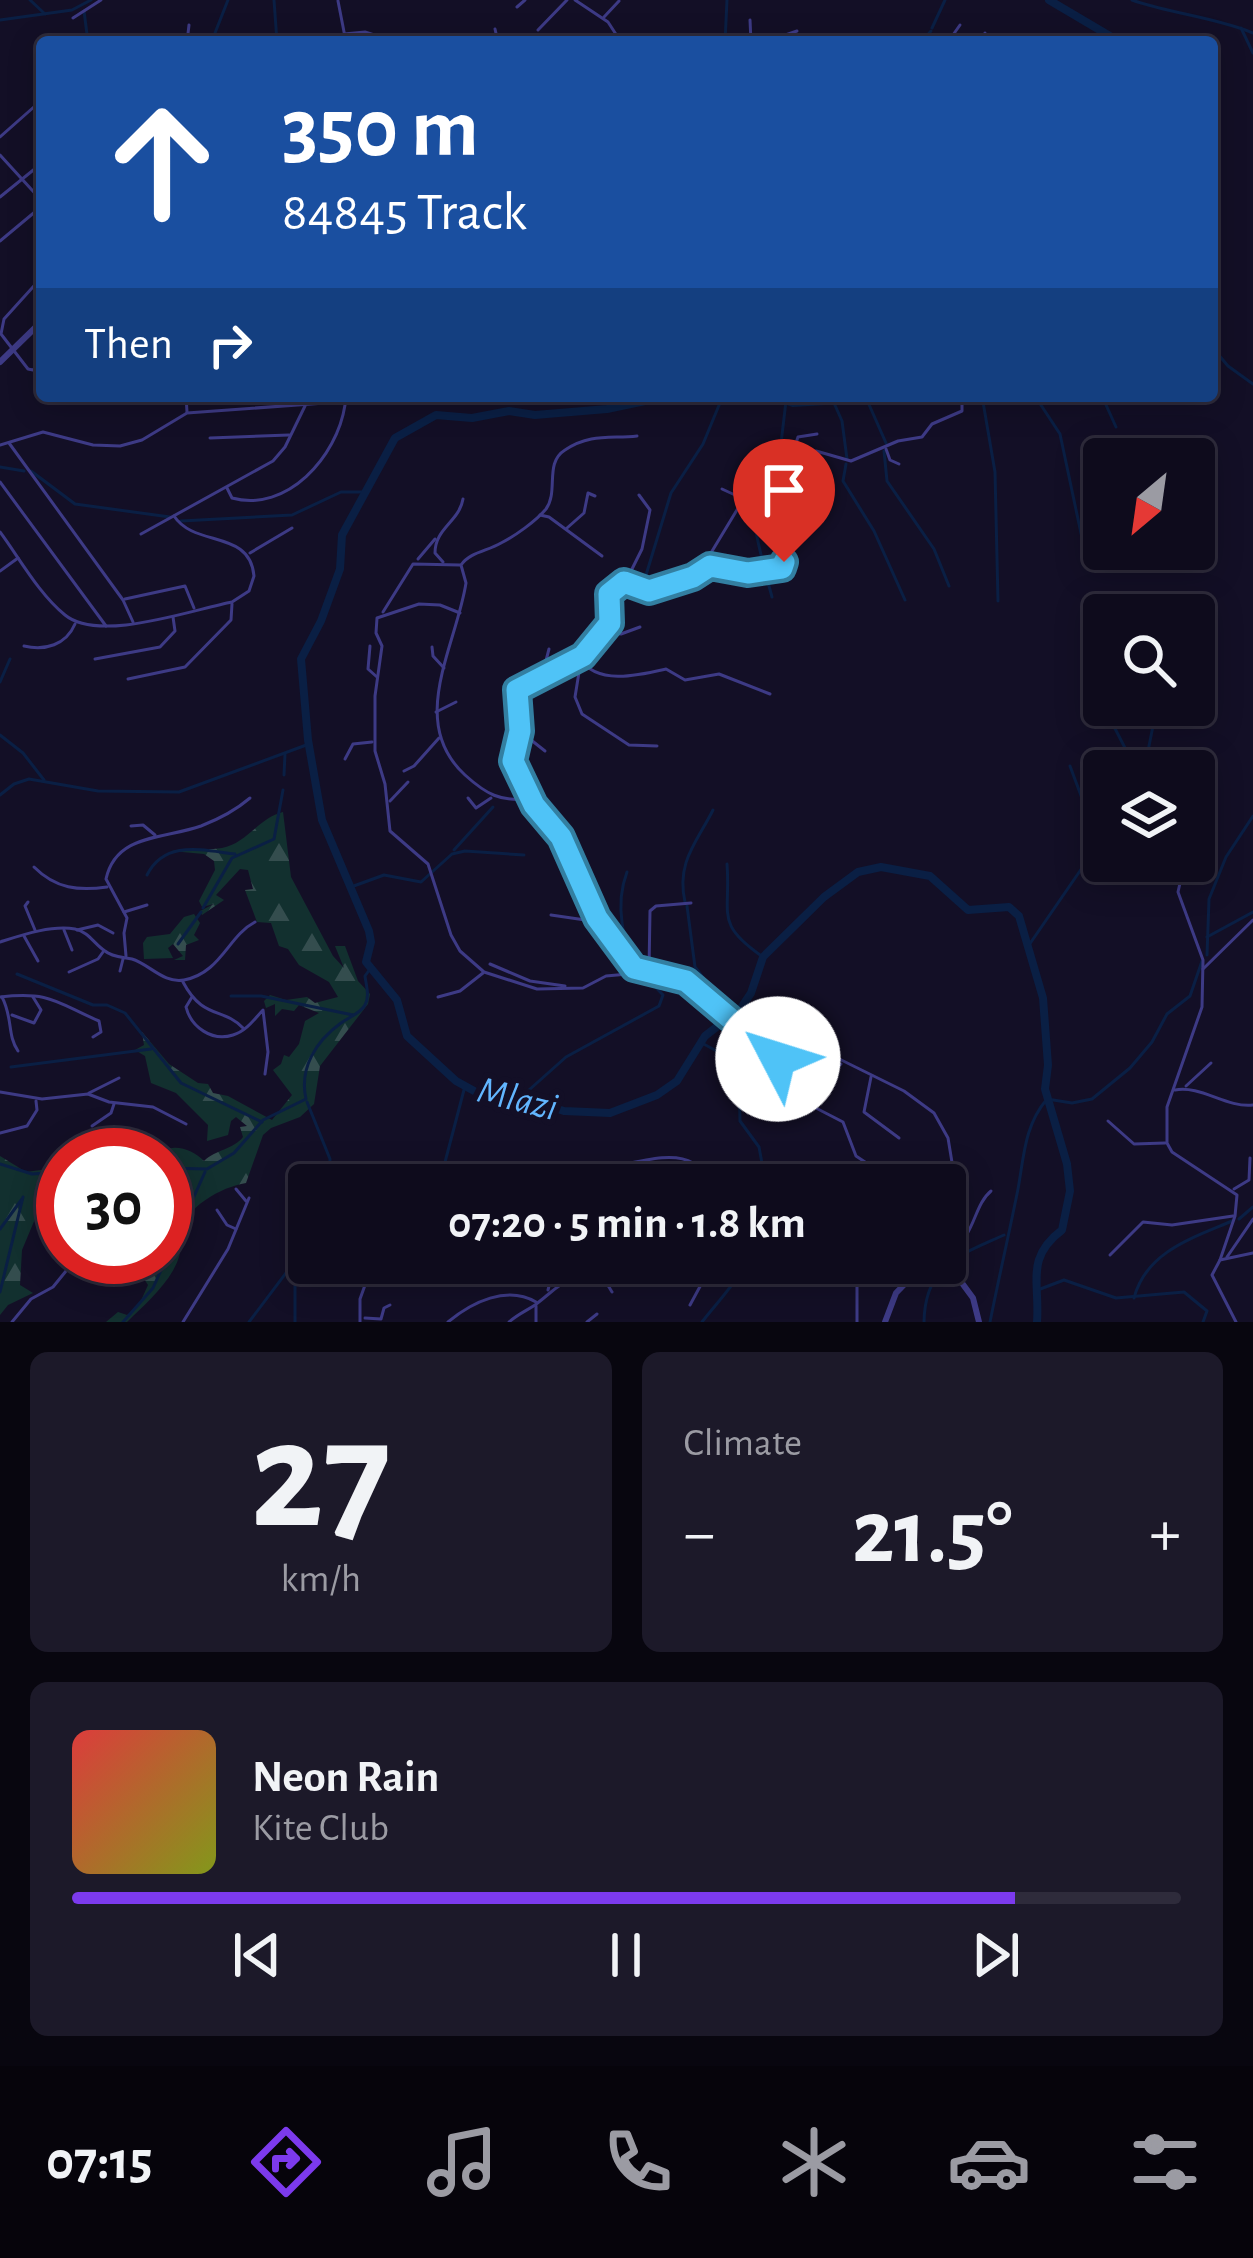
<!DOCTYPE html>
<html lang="en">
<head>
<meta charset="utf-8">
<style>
	body { margin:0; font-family:"Alegreya Sans",sans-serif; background:#1c1929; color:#f1f3f6; height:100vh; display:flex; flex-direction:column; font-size:45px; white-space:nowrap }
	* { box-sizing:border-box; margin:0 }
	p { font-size:39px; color:#9b9ba3 }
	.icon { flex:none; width:66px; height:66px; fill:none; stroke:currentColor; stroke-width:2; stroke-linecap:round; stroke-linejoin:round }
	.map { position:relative; height:1322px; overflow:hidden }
	.drawer { display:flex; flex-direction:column; gap:30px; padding:30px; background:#08060f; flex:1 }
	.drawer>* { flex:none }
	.guide { position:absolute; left:36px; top:36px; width:1182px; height:366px; border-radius:12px; box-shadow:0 6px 30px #0003,0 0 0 3px #2e2b3b; background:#1a4fa0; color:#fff; overflow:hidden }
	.needle { width:78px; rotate:209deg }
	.tools { position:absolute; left:1083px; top:438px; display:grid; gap:24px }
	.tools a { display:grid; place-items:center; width:132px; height:132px; border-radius:12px; background:#0e0b1c; box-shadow:0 6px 30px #0003,0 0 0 3px #2e2b3b; font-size:60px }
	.speed { position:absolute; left:36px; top:1128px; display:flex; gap:24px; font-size:60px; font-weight:700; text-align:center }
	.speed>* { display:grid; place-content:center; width:156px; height:156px; border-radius:50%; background:#0e0b1c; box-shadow:0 6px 30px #0003,0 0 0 3px #2e2b3b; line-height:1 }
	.speed .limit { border:18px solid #d22; background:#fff; color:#111 }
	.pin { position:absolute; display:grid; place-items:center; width:102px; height:102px; color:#fff; margin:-123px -51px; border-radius:50% 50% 50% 0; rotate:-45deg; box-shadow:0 0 12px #0007 }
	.pin .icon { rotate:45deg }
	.me { position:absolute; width:132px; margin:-66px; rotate:310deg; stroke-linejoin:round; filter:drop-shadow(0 0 9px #0008) }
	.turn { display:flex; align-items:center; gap:42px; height:252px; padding:0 48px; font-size:54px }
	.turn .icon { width:156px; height:156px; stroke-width:2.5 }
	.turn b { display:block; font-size:84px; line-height:102px }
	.then { display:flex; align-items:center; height:114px; padding:0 48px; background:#0003; gap:24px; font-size:45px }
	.big { font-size:90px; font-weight:700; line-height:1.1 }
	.drawer .tile { flex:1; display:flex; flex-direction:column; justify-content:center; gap:18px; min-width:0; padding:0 42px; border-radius:18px; background:#1c1929 }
	.drawer .dial { align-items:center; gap:0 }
	.dial b { font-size:156px; line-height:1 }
	.song { display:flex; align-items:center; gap:36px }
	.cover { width:144px; height:144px; border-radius:18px; background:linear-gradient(135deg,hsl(0 70% 55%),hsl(70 70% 35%)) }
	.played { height:12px; border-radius:6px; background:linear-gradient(90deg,#7c3aed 85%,#2e2b3b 85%) }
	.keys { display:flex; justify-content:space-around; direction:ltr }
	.heat { display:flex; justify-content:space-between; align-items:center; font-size:66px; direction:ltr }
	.drawer .tiles { flex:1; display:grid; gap:30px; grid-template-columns:1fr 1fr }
	.tile:last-child { grid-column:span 2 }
	.trip { position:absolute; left:288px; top:1164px; width:678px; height:120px; border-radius:12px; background:#0e0b1c; box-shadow:0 6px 30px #0003,0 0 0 3px #2e2b3b; font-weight:700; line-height:120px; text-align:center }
	.tabs { display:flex; height:192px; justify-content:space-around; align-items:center; background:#06040b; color:#9b9ba3 }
	.tabs .icon { width:84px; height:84px }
	.tabs .selected { color:#7c3aed }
	.tabs b { font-size:54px; color:#f1f3f6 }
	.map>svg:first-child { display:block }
	.forest { fill:url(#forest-firs) }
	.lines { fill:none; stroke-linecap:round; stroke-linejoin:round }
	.stream { stroke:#0a1f44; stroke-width:3 }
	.river { stroke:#0a1f44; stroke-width:8 }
	.minor { stroke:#3d3a85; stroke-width:3 }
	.tertiary { stroke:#3d3a85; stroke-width:6 }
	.route-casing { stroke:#337fa1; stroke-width:30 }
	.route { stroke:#4fc3f7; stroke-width:21 }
	.labels { text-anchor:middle; stroke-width:12; stroke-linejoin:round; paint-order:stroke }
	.water-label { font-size:39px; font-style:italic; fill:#62b6ff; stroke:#130f26 }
</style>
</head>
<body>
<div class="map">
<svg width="1253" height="1322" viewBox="0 0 1253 1322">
	<defs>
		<pattern id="forest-firs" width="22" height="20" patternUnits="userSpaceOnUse" patternTransform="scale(3)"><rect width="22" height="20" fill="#12302f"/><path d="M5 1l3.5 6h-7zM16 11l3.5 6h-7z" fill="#344d4e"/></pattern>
	</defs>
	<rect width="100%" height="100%" fill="#130f26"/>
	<g class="forest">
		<path d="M 283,812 L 291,877 L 333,956 L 344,968 L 335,946 L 345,946 L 358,981 L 370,994 L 368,1004 L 320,1066 L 314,1104 L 300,1117 L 271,1128 L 263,1135 L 246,1183 C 221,1187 185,1207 180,1234 C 178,1240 182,1247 180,1253 C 174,1280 145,1304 127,1322 L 106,1322 L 118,1312 L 127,1315 L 139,1305 L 148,1285 L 139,1271 L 143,1257 L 165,1257 L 165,1214 L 178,1213 L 183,1199 L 179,1176 L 165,1173 L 165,1155 L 145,1155 L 155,1147 L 164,1150 C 178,1144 194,1151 204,1161 C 215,1150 234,1149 243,1137 L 240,1127 L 247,1126 L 236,1117 L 231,1121 L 228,1135 L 207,1141 L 208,1125 L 176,1093 L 151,1083 L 145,1056 L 135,1050 L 144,1045 L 142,1032 L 169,1064 L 198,1083 L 208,1084 L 213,1093 L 228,1096 L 272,1120 L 292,1095 L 273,1070 L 281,1064 L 284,1055 L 289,1057 L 299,1044 L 305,1021 L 319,1013 L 299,1005 L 294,1011 L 282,1009 L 275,1016 L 275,1004 L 266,1008 L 264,1001 L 270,995 L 286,1000 L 307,997 L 315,1003 L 338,997 L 329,982 L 299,965 L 288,949 L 279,946 L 271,923 L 257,922 L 245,890 L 253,889 L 248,870 L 240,869 L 216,895 L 224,900 L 202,915 L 200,911 L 214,904 L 202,907 L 199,901 L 215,870 L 214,861 L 204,854 L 172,851 C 188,847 205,851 222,848 C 246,844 260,817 283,812 Z"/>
		<polygon points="194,914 200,923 194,935 199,940 186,945 185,960 174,960 183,956 173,944 168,948 173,958 144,959 143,943 147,937 170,934 184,917"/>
		<polygon points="0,1156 26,1172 63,1167 63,1190 47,1196 40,1207 22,1250 20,1285 33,1293 8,1305 0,1315"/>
	</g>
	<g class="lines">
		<g class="stream">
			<polyline points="30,0 45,14"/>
			<polyline points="274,0 277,42"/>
			<path d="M 1132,0 C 1172,14 1214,17 1253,33"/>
			<polyline points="84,11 88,42"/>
			<polyline points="0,20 72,10 91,0"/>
			<polyline points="932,28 945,0"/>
			<polyline points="1241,28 1253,53"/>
			<polyline points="215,33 228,0"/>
			<polyline points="725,42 727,0"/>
			<polyline points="921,42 931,31"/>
			<polyline points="1212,347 1228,366 1253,384"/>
			<polyline points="982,396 995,472 998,601"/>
			<polyline points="1035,396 1060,434 1086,557"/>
			<polyline points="1102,396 1116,427"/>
			<polyline points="679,397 680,396"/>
			<polyline points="867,400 886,443"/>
			<polyline points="834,403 842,421 847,459"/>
			<polyline points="884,451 887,481 934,549 949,586"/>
			<polyline points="780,452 786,401"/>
			<polyline points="846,464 843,481 874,531 905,600"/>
			<polyline points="0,467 24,471"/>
			<polyline points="31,471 75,504 170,517"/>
			<polyline points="181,521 292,515 341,492 363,492"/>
			<polyline points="646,575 671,493 703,444 722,398"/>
			<path d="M 772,597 C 768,583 751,520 754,511 C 759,493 772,476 779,458"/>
			<polyline points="0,682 10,659"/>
			<polyline points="1164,708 1186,705"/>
			<polyline points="1109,717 1137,771"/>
			<polyline points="0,735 23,753 44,780"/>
			<polyline points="1070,766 1083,801 1104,829"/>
			<polyline points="1144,771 1154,721 1163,705"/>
			<polyline points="284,775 285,754"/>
			<polyline points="0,795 14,784 29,779 98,791 179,792 309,744"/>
			<polyline points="454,850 493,807"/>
			<path d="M 727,864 C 731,915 714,923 763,957"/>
			<path d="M 627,872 C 616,901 619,948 645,970"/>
			<path d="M 147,875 C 165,840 201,850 235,854"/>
			<polyline points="351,887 384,875 421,882 452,854 465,851 524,855"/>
			<path d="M 685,902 C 676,862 697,842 713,810"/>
			<polyline points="687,906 695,967 732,1015"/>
			<polyline points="203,908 232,858 274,839 283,790"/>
			<polyline points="1207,937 1253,912"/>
			<polyline points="178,944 201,912"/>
			<polyline points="1029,945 1104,836"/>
			<polyline points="1207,955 1209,899 1226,857 1253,816"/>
			<polyline points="17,974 93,1005 107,1005 125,1013 181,1083 262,1122"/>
			<polyline points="231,996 261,996 353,1015"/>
			<polyline points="700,1042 724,1055 737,1076"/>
			<polyline points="11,1067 151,1049"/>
			<polyline points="739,1079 740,1121 759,1147 766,1185"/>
			<polyline points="520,1098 566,1057 659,1006 663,995 648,979 647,973"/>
			<polyline points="307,1102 330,1159 329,1185"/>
			<polyline points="0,1164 32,1174 63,1172"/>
			<path d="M 165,1168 L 207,1169 L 234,1153 L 263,1120 L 306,1099 C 299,1068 316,1041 341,1023 C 349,1017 361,1013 365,1005 C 370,996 366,985 365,976 L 370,969"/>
			<polyline points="439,1185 465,1086"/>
			<polyline points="1239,1219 1253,1207"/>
			<polyline points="0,1229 22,1199"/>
			<polyline points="439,1263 445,1270"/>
			<polyline points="1035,1291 1064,1280 1116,1298 1184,1292 1207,1311 1203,1322"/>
			<polyline points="0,1292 23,1197"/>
			<path d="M 1134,1298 C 1146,1252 1192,1238 1232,1221"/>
			<polyline points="123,1322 153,1288 205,1172"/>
			<polyline points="249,1322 295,1261 309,1232"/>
			<polyline points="295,1322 295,1264"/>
			<path d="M 702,1322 C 715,1305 738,1281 745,1264"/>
			<path d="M 924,1322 C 925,1265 958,1256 1004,1235"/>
			<path d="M 990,1322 C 999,1277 1009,1234 1018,1189 C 1024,1157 1024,1126 1047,1099 L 1072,1103 L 1092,1099 L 1130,1068 L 1152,1042 L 1167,1014 L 1190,996 L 1202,961"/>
		</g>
		<g class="river">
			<polyline points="1049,0 1120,42"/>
			<path d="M 738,396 L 664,397 L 607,409 L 535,415 L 509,411 L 472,418 L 436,415 L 395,438 L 342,535 L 340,569 L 321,621 L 301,659 L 308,740 L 322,820 L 369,931 L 371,942 L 366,962 L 397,1000 L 407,1036 L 456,1081 L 476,1092 L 529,1100 L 564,1111 L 610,1113 L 657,1095 L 677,1081 L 705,1036 L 741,1008 L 751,993 L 763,957 L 824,897 L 858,872 L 881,867 L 930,876 L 968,910 L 1009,907 L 1019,916 L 1043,998 L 1048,1065 L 1045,1089 L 1067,1164 L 1070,1191 L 1062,1230 C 1025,1258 1040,1282 1037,1322"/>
			<polyline points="773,396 793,403 905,396"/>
		</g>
		<g class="minor">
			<polyline points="575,0 608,22 621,42"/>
			<polyline points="338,1 346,42"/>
			<polyline points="517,7 525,0"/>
			<polyline points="604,17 619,1"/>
			<polyline points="73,18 101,0"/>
			<polyline points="750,20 751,42"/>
			<polyline points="495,29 498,42"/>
			<polyline points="538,30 567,0"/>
			<polyline points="344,34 365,32 396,42"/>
			<polyline points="937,35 946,42"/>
			<polyline points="424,41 424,42"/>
			<polyline points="187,42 189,25"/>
			<polyline points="484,42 498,39"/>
			<polyline points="765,42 797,31"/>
			<polyline points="948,42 960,25"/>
			<polyline points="979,42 985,33"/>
			<polyline points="0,137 35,106"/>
			<polyline points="0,155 42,201"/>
			<polyline points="0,197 42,163"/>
			<polyline points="0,241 42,206"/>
			<polyline points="42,277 4,319 1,334 28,369 33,370 42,363"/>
			<polyline points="186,396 187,412"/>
			<polyline points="210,438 289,435"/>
			<polyline points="9,443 123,600 133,622"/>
			<polyline points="0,445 43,432 93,445 120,446 142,440 187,413 352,401"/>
			<polyline points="886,449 890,460 899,464"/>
			<polyline points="793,452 798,437 817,434"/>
			<polyline points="0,482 106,626"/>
			<path d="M 227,488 L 232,498 C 287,513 337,457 345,405"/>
			<polyline points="722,489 735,495 737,503"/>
			<polyline points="540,515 549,517 602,556"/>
			<polyline points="567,528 584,513 588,493 595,496"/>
			<path d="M 0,532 C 20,559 39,594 65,615 C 99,643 191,610 232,602 L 249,591 L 254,576 C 250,529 195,548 174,516"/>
			<polyline points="141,534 273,461 285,447 305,406"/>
			<polyline points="250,553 292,528"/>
			<polyline points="418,559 435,539"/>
			<path d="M 443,562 L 435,553 C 435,528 459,522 463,499"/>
			<polyline points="0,571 18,558"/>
			<polyline points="700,571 769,457 816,451 851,461 898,441 922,437 932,424 962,411 962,396"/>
			<polyline points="627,579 642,549 650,510 639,495"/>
			<polyline points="125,599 185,586 194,608"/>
			<polyline points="383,612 413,564 460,565"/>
			<polyline points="460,613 440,605 419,604 377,618 376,633 382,646 375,696 375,751 385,784 390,831 428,864 451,935 460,951 484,972 537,989 583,988 606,976 639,973"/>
			<polyline points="607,632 621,634 640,627"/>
			<path d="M 24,646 C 45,651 66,645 75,624"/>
			<polyline points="370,646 368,669 377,677"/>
			<polyline points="432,647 433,656 444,668"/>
			<path d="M 580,658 C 596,686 640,675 666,669 L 685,680 L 719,674 L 770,694"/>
			<polyline points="95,659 160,647 175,631 173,617"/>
			<polyline points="581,660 575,697 582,714 629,745 657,746"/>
			<polyline points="542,676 549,649"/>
			<polyline points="128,679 185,667 231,620 232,604"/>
			<polyline points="436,712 456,702"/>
			<polyline points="521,732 545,751"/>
			<polyline points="345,759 353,744 372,742"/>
			<polyline points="404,771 414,766 439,738"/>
			<polyline points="468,798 476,808 491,798"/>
			<path d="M 530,799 C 500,802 486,794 465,775 C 407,722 456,647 466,583 L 461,565 C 470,552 488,551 501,543 C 515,536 536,521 546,509 C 559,491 544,463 565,450 C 591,433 611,439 637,436"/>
			<polyline points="390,801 408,782"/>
			<polyline points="1194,825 1198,810"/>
			<polyline points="131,826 143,825 155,835"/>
			<polyline points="1185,861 1178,892 1203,960 1202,1007 1167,1107 1167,1143 1172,1152 1237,1195 1235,1216 1220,1260"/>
			<path d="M 34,867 C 56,889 79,891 107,887"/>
			<polyline points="28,902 25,906 35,930"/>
			<polyline points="124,912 147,905"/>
			<polyline points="551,915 599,922"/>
			<polyline points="64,930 72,950"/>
			<polyline points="77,930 98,925 113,933"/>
			<polyline points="24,936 38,961"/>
			<path d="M 0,942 C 22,935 51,925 75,929 C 89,932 94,944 105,951 C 112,957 123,957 132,959 C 149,964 164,984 184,980 C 221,973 228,936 255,922"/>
			<path d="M 126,956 L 124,933 L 127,918 L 106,879 C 116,833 165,839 201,826 C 219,819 236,810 250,798"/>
			<polyline points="490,964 530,981 565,986"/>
			<polyline points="649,969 650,911 656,906 691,903"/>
			<polyline points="1203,969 1253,920"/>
			<polyline points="120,971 123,959"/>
			<polyline points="69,972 98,959 103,952"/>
			<path d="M 183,982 C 203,1020 223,1007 243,1028"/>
			<path d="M 0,997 C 51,991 57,1003 99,1021 L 101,1032 L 93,1037"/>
			<path d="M 2,997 C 13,1018 7,1035 18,1051"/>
			<path d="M 192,997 L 186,1007 C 191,1027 212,1042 233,1035 C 247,1031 256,1017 263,1010 L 268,1052 L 265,1074"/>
			<polyline points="438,997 460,991 483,973"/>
			<polyline points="12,1015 34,1023 41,1010 33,997"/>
			<path d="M 779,1057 L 770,1056 L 686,981 L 637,969 L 597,918 L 561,837 L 534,805 L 513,761 L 520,731 L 517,690 L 583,656 L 610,623 L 609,594 C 622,575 632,587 649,591 L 693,577 L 710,566 L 748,573 L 783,567 L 793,543"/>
			<polyline points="757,1074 783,1096 778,1111"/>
			<polyline points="826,1075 841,1064"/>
			<polyline points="871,1077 864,1112 899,1138"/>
			<polyline points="1186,1086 1211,1063"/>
			<path d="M 1175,1090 C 1201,1085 1226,1108 1253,1105"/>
			<polyline points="0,1092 42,1099 88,1094 109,1102 153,1107 186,1124"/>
			<polyline points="89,1093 119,1078"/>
			<polyline points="758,1093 754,1075 785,1054 817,1048 904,1091 934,1113 948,1138 959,1205 956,1236 947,1259"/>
			<polyline points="797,1114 812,1106 843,1122 856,1156 874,1168 879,1185"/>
			<polyline points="1108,1121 1134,1144 1165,1143"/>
			<polyline points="92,1126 111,1113 114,1104"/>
			<polyline points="0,1133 27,1126 37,1110 36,1101"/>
			<path d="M 530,1164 C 579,1193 657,1141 693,1163 L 697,1185"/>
			<polyline points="531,1185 545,1172"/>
			<polyline points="236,1189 246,1201"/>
			<polyline points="1234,1189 1249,1180 1250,1158"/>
			<polyline points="217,1210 227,1225 236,1229"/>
			<polyline points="945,1219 955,1225"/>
			<path d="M 954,1248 C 975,1234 974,1205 991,1191"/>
			<polyline points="1110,1255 1143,1222 1172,1225 1233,1216"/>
			<polyline points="1227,1257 1253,1219"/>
			<polyline points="629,1263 634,1263"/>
			<polyline points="852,1266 857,1277 857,1322"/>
			<polyline points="587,1274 588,1263"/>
			<polyline points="601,1274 612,1292"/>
			<polyline points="548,1290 555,1263"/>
			<polyline points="690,1305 710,1268 728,1269 736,1263"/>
			<polyline points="536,1306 536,1322"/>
			<polyline points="365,1318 381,1319 384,1308 390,1305"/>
			<polyline points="12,1322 31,1299 53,1287 66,1271 86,1257"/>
			<polyline points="183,1322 228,1249 249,1198"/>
			<polyline points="360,1322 360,1299 373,1263"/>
			<path d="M 448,1322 C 472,1302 507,1285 536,1302"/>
			<path d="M 509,1322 C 518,1314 526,1311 535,1305 C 565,1282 559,1279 600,1275 L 609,1263"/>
			<polyline points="587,1322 597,1314"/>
			<polyline points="1236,1322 1212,1275 1220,1260 1253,1253"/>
		</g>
		<g class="tertiary">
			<polyline points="0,362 42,321"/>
			<polyline points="945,1260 973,1298 979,1322"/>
			<polyline points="885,1322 896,1293 925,1263"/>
		</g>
	</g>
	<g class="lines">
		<g class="route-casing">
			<polyline id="route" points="778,1059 686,981 634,968 597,918 561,837 534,805 513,761 520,731 517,690 583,656 610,623 609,594 624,582 649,591 693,577 710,566 748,573 782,568 784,562"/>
		</g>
		<use href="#route" class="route"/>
	</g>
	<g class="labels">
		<g class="water-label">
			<text transform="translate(518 1097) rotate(14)" y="14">Mlazi</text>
		</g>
	</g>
</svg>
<div class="tools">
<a><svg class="needle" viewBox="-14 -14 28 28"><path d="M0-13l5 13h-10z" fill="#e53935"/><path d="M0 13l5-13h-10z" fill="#9b9ba3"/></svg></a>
<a><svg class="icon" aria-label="search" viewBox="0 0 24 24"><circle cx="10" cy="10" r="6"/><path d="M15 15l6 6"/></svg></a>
<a><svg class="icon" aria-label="layers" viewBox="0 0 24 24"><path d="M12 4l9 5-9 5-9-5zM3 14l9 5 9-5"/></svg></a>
</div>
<div class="speed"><div class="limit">30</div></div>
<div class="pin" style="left:784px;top:562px;background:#d93025"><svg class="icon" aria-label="arrive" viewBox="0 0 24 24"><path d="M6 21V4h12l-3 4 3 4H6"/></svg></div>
<svg class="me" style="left:778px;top:1059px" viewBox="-20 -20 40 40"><circle r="19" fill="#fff"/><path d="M0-13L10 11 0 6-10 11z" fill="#4fc3f7"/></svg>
<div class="trip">07:20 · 5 min · 1.8 km</div>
<div class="guide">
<div class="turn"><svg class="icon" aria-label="ahead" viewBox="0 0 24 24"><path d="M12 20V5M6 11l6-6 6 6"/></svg><div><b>350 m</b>84845 Track</div></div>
<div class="then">Then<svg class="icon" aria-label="right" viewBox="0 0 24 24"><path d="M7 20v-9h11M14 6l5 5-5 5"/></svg></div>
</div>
</div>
<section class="drawer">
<div class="tiles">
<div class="tile dial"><b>27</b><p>km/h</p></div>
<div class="tile"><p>Climate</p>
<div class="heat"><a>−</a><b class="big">21.5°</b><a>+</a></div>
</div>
<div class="tile">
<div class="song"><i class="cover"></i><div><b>Neon Rain</b><p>Kite Club</p></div></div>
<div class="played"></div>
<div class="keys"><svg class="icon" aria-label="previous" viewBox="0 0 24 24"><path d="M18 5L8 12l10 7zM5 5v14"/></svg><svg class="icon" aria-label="pause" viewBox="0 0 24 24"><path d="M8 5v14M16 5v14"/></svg><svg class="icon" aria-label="next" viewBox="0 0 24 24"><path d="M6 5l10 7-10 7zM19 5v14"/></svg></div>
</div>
</div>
</section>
<nav class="tabs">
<b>07:15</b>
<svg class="icon selected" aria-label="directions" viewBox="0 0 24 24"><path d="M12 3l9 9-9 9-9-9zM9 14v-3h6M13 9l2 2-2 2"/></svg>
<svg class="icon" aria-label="music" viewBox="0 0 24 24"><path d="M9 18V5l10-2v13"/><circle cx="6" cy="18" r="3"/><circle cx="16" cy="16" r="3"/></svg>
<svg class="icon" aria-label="phone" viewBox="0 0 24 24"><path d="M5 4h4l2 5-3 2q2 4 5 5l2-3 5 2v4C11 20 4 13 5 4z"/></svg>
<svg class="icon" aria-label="climate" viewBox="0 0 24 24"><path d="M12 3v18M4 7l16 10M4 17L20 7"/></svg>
<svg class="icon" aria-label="car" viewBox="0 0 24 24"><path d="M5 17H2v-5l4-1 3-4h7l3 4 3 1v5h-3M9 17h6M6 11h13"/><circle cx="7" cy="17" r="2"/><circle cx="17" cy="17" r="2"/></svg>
<svg class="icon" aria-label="filters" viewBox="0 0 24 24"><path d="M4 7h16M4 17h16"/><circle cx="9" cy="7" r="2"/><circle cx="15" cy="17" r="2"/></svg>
</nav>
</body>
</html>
